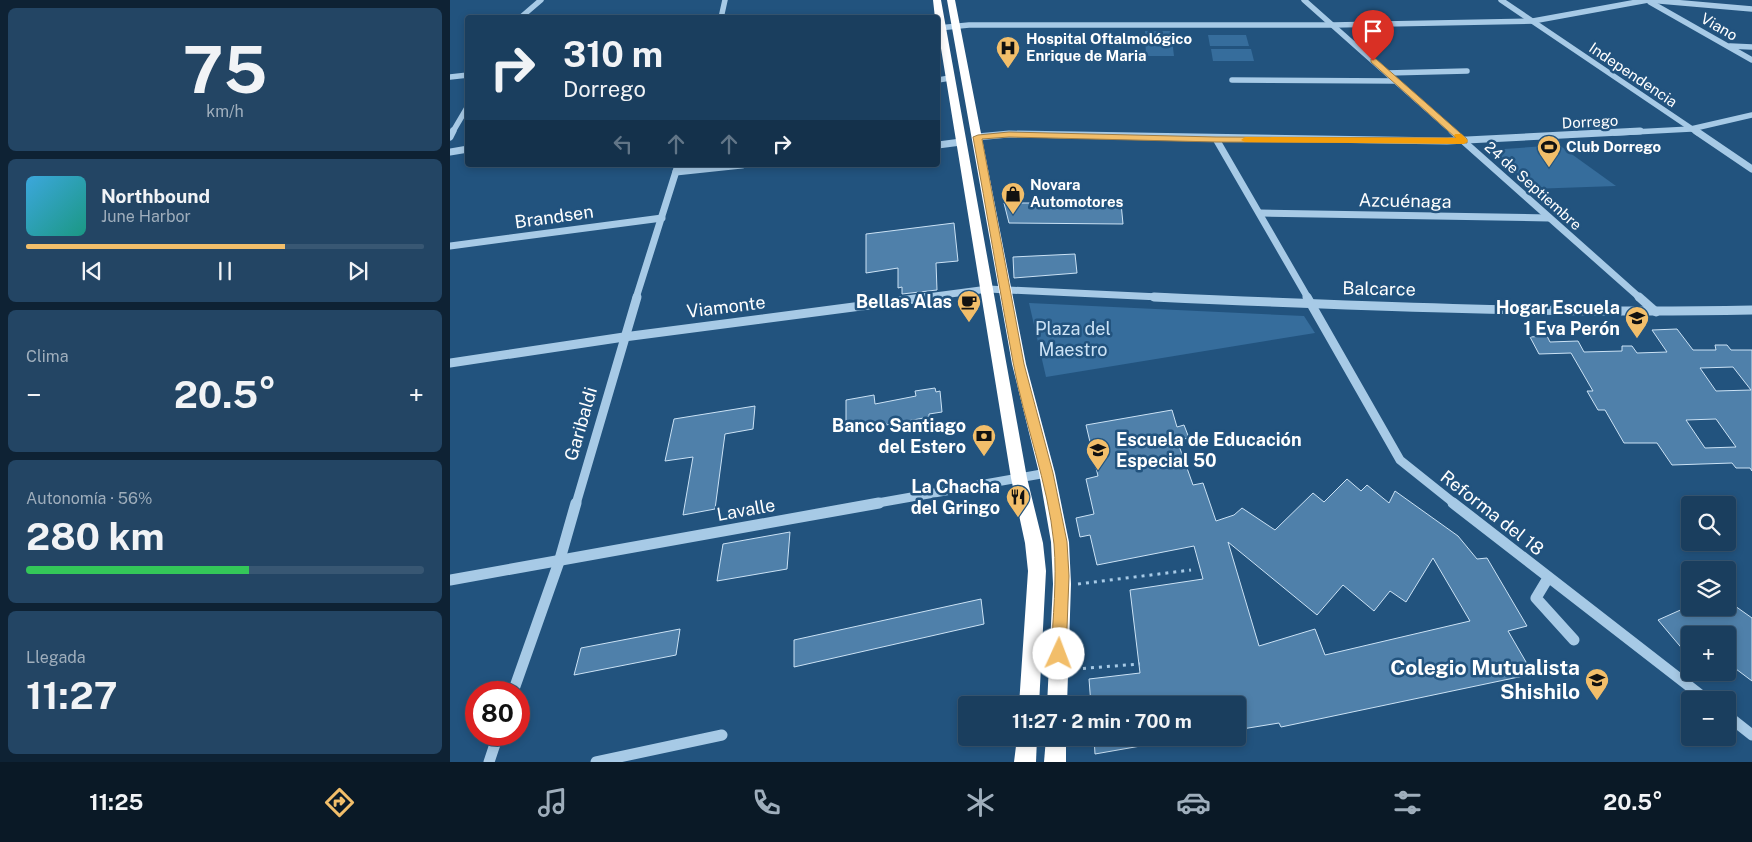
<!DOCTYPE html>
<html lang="es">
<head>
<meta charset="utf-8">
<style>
	body { margin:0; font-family:"Public Sans",sans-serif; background:#234564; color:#f1f3f6; height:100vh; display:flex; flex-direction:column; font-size:19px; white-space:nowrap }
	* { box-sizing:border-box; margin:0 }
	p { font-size:16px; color:#9faebc }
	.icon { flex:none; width:28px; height:28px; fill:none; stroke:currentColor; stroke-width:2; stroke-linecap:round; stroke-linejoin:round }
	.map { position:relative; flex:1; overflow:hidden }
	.panel { display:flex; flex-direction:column; gap:8px; padding:8px; background:#0e2234; width:450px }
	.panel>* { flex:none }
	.top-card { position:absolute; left:15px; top:15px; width:475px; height:152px; border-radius:5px; box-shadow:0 2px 8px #0003,0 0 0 1px #385773; background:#1a3e5e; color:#f1f3f6; overflow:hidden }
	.fabs { position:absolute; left:1231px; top:496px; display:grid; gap:10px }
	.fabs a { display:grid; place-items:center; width:55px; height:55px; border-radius:5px; background:#1a3e5e; box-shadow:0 2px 8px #0003,0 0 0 1px #385773; font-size:25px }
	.speed { position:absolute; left:15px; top:681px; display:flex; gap:10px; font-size:25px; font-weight:700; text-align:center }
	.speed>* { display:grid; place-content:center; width:65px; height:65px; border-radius:50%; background:#1a3e5e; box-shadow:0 2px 8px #0003,0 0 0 1px #385773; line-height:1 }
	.speed .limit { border:8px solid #d22; background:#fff; color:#111 }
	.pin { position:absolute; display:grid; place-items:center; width:42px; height:42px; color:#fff; margin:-51px -21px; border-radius:50% 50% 50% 0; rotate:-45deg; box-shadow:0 0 5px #0007 }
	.pin .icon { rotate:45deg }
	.me { position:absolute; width:55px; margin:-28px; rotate:2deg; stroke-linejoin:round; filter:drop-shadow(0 0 4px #0008) }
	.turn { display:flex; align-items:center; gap:18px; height:105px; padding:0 15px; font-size:22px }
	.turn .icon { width:65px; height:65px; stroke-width:2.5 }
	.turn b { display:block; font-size:35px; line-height:42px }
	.lanes { display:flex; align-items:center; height:48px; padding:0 15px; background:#0003; justify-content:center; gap:25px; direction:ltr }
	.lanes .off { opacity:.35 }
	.big { font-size:38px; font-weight:700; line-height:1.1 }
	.panel .tile { flex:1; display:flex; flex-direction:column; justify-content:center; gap:8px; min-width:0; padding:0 18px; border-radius:8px; background:#234564 }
	.panel .dial { align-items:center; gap:0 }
	.dial b { font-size:65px; line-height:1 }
	.song { display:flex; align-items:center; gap:15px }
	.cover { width:60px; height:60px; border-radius:8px; background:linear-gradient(135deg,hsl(200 70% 55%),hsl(170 70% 35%)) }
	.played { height:5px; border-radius:2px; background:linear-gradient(90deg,#f2be6a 65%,#385773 65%) }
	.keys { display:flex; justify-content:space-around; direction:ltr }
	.heat { display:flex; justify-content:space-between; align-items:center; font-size:28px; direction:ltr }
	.charge { height:8px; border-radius:4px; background:linear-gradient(90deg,#34c759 56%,#385773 0) }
	.trip { position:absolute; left:508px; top:696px; width:288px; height:50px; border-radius:5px; background:#1a3e5e; box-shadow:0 2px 8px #0003,0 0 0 1px #385773; font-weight:700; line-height:50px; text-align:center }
	.menu { display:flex; height:80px; justify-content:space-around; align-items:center; background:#0a1926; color:#9faebc }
	.menu .icon { width:35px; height:35px }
	.menu .selected { color:#f2be6a }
	.menu b { font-size:22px; color:#f1f3f6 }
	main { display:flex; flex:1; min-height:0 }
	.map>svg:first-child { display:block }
	.green { fill:#366d9c }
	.building { fill:#4f80aa; stroke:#cbe2f5; fill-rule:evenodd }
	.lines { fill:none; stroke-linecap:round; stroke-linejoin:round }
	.path { stroke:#a7cae6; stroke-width:3; stroke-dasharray:3 5; stroke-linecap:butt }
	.minor-far3 { stroke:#a7cae6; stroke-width:5.5 }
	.minor-far2 { stroke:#a7cae6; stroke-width:7 }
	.minor-far1 { stroke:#a7cae6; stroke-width:9 }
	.minor { stroke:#a7cae6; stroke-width:11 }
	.highway { fill:#fff; fill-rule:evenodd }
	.route { fill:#f2be6a; stroke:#9d7c45 }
	.slow { fill:#f59e0b }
	.labels { text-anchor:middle; stroke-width:5; stroke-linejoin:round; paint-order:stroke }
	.far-street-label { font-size:15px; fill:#fff; stroke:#22537e }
	.far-poi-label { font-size:15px; font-weight:bold; fill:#fff; stroke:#22537e; text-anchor:start }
	.street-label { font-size:18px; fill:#fff; stroke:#22537e }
	.poi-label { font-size:18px; font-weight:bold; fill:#fff; stroke:#22537e; text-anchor:end }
	.park-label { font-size:18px; fill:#cbe2f5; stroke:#22537e }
	.near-poi-label { font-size:21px; font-weight:bold; fill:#fff; stroke:#22537e; text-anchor:end }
</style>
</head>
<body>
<main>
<section class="panel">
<div class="tile dial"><b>75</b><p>km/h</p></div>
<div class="tile">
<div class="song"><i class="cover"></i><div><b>Northbound</b><p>June Harbor</p></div></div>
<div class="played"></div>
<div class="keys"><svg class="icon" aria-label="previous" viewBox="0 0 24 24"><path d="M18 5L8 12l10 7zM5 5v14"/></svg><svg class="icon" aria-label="pause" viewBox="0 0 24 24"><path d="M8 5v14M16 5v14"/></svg><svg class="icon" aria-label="next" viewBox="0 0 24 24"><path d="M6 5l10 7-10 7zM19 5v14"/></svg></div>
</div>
<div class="tile"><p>Clima</p>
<div class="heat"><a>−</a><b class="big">20.5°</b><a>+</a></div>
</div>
<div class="tile"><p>Autonomía · 56%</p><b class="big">280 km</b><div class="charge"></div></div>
<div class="tile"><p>Llegada</p><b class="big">11:27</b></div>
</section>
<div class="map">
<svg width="1302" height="762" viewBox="0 0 1302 762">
	<rect width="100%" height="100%" fill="#22537e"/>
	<g class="green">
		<polygon points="695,31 721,31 724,56 696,56"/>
		<polygon points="758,35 796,35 799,46 760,46"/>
		<polygon points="761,49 801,49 804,61 763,61"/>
		<polygon points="1109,145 1166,186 1080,189 1040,150"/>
		<polygon points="579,303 854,316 865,333 596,377"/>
	</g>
	<g class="building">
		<polygon points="554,203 671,203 673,224 559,223"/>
		<polygon points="504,223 508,261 486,263 487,290 452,294 452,287 448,288 448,268 416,273 416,234"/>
		<polygon points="625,254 627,273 564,278 563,257"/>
		<path d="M 1227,329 L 1243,350 L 1266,350 L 1265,345 L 1277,345 L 1281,350 L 1302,350 L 1302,471 L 1300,468 L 1286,468 L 1282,463 L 1222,465 L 1207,443 L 1174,443 L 1155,410 L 1148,410 L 1137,391 L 1143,391 L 1121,353 L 1089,354 L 1080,337 L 1097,336 L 1100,342 L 1128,341 L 1134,352 L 1172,351 L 1172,346 L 1182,346 L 1187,353 L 1217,352 L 1202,330 ZM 1283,367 L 1301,390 L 1266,391 L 1250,368 ZM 1266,419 L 1286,447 L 1255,448 L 1236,420 Z"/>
		<polygon points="485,388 486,392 490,391 492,412 479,414 479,417 436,425 436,423 410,429 408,424 396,426 396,400 424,395 425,404 466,396 465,391"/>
		<polygon points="305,406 303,429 275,434 265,509 233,515 243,457 215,461 224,419"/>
		<path d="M 722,410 L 727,427 L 734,425 L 739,438 L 727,440 L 743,485 L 753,483 L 766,521 L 784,515 L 792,508 L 825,530 L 863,493 L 874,502 L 897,479 L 911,491 L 917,485 L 939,503 L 945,491 L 1008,536 L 1027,559 L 1037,558 L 1077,626 L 1058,631 L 1083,674 L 831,727 L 829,723 L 786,730 L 786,705 L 641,705 L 639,679 L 690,673 L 680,590 L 753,579 L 744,546 L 647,565 L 640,535 L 630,537 L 626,518 L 644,514 L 636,479 L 648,476 L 636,425 ZM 778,542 L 867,615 L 893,585 L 924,611 L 940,591 L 956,602 L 983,558 L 1020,621 L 875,655 L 865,629 L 809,646 Z"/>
		<polygon points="340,532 337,569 267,581 273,544"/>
		<polygon points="531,599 534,624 344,667 344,640"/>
		<polygon points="1278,601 1302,618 1302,681 1278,663 1278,635 1240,635 1240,658 1208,620 1235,608 1278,608"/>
		<polygon points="230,629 226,655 124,675 131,648"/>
		<polygon points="644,738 702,738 702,744 645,754"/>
	</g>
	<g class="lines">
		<g class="path">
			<polyline points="628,584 741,570"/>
			<polyline points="625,669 690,664"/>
		</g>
		<g class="minor-far3">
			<polyline points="854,0 1004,133"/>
			<polyline points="1051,0 1248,133"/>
			<polyline points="1200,2 1302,60"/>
			<polyline points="70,18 91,0"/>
			<polyline points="271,18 275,0"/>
			<polyline points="488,28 519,25 883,25 1083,21 1198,0 1302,9"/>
			<polyline points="1280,46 1302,47"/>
			<polyline points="937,73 1017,71"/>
			<polyline points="0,77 18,75"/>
			<polyline points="488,80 500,78"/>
			<polyline points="782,80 945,81"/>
			<polyline points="2,133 18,106"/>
			<polyline points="1165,133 1241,129 1302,115"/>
		</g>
		<g class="minor-far2">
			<polyline points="1002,131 1190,298"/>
			<polyline points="1246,131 1302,169"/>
			<polyline points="0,137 3,131"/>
			<polyline points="527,137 559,134 997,141 1190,131"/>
			<polyline points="766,139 858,298"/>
			<polyline points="488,145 511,142"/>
			<polyline points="0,152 18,149"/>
			<polyline points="226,172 292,165"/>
			<polyline points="810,213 1099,218"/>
			<polyline points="0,246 212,218"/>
			<polyline points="186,298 228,165"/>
			<polyline points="470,298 538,289 731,298"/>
		</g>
		<g class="minor-far1">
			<path d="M 704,297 C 903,306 1103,314 1302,310"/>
			<polyline points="857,297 950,460 1005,504"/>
			<polyline points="1189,297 1206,312"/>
			<polyline points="0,363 174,337 480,297"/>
			<polyline points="126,504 187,297"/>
			<polyline points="422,504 597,473"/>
		</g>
		<g class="minor">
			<polyline points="1003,503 1257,700"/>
			<polyline points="1098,578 1086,598 1124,640"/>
			<polyline points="0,580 429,503"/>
			<polyline points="63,692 110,559 126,503"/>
			<polyline points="1278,716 1302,735"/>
			<polyline points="39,762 48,735"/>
			<polyline points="146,762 272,735"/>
		</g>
		<g class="highway">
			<polygon points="483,0 491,0 577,478 593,543 596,571 589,705 569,705 578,571 575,543 561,478 488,30 488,18 485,18"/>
			<polygon points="497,0 505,0 576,364 605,473 619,542 621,584 617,705 597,705 603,584 601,542 589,473 562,364"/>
			<polygon points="567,738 587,738 586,762 564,762"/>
			<polygon points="596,738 616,738 616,762 594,762"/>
		</g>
	</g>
	<path class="route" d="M 921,59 L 926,59 L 1017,139 L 1017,143 L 766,142 L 559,137 L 532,139 L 574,364 L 603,473 L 617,542 L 619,576 L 616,654 L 614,659 L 609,661 L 604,659 L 601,654 C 603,617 607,580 604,544 C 598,482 574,423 563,362 C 549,287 537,212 523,137 L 528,135 L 559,132 L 766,137 L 1006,138 L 921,62 Z"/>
	<polygon class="slow" points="1005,134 1011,134 1018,141 1014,144 795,142 791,140 795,137 1006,138 1004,136"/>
	<defs>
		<g id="hospital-pin" transform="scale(1.25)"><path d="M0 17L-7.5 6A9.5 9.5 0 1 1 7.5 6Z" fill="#f2be6a" stroke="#22537e"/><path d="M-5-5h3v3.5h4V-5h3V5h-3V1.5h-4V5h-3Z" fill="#111"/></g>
		<g id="stadium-pin" transform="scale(1.25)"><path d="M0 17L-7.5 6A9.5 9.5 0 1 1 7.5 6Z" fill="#f2be6a" stroke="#22537e"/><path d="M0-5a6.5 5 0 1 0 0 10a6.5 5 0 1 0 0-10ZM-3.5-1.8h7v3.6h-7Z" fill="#111"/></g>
		<g id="shop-pin" transform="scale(1.25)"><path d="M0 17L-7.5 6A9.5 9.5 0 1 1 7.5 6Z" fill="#f2be6a" stroke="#22537e"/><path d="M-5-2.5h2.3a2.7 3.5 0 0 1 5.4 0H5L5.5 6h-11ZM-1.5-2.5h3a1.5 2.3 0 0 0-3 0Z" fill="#111"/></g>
		<g id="cafe-pin" transform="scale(1.25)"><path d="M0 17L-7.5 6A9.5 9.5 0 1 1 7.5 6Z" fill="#f2be6a" stroke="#22537e"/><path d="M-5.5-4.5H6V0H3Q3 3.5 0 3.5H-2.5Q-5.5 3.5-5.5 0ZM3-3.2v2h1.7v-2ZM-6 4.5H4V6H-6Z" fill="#111"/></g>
		<g id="school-pin" transform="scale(1.25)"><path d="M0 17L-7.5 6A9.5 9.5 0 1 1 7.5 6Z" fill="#f2be6a" stroke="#22537e"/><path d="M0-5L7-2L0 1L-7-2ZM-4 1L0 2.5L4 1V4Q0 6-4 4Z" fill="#111"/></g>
		<g id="bank-pin" transform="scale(1.25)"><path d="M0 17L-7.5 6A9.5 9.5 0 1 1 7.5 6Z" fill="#f2be6a" stroke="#22537e"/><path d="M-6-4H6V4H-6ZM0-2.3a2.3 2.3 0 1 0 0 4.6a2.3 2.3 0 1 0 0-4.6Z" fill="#111"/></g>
		<g id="restaurant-pin" transform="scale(1.25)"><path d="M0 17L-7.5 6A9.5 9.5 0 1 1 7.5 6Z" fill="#f2be6a" stroke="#22537e"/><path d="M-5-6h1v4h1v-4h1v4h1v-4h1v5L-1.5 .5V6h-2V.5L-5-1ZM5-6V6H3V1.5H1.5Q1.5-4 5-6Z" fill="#111"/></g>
	</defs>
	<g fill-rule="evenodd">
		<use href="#hospital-pin" x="558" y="48"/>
		<use href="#stadium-pin" x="1099" y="147"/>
		<use href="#shop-pin" x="563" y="194"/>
		<use href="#cafe-pin" x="519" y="302"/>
		<use href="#school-pin" x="1187" y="318"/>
		<use href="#bank-pin" x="534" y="436"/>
		<use href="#school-pin" x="648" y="450"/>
		<use href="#restaurant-pin" x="568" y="497"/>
		<use href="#school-pin" x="1147" y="680"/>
	</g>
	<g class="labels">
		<g class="far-street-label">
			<text transform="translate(1269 27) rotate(30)" y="5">Viano</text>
			<text transform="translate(1183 75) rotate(34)" y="5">Independencia</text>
			<text transform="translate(1140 122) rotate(-3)" y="5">Dorrego</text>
			<text transform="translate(1083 186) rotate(42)" y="5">24 de Septiembre</text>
		</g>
		<g class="far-poi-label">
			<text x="576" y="44">Hospital Oftalmológico<tspan x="576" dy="17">Enrique de Maria</tspan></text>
			<text x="1116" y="152">Club Dorrego</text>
			<text x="580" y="190">Novara<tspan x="580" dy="17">Automotores</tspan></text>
		</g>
		<g class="street-label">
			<text transform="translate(955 201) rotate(1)" y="6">Azcuénaga</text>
			<text transform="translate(104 217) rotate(-8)" y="6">Brandsen</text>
			<text transform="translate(929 289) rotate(1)" y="6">Balcarce</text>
			<text transform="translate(276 307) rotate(-7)" y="6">Viamonte</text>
			<text transform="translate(131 424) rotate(-74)" y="6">Garibaldi</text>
			<text transform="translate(296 510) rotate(-10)" y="6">Lavalle</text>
			<text transform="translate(1042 513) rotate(38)" y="6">Reforma del 18</text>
		</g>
		<g class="poi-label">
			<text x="502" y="308">Bellas Alas</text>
			<text x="1170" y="314">Hogar Escuela<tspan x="1170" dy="21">1 Eva Perón</tspan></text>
			<text x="516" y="432">Banco Santiago<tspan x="516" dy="21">del Estero</tspan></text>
			<text x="666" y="446" text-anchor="start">Escuela de Educación<tspan x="666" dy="21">Especial 50</tspan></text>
			<text x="550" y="493">La Chacha<tspan x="550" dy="21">del Gringo</tspan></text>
		</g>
		<g class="park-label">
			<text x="623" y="335">Plaza del<tspan x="623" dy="21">Maestro</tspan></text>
		</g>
		<g class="near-poi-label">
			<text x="1130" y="675">Colegio Mutualista<tspan x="1130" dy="24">Shishilo</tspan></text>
		</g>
	</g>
</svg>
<div class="fabs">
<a><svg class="icon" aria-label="search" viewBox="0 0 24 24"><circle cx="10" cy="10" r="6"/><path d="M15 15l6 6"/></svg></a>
<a><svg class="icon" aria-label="layers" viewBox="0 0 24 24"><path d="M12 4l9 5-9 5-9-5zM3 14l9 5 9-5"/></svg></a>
<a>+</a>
<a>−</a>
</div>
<div class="speed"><div class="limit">80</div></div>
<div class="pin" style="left:923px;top:61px;background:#d93025"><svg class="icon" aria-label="arrive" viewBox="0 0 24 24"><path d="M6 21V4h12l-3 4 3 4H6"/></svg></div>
<svg class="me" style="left:609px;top:654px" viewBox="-20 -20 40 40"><circle r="19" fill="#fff"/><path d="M0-13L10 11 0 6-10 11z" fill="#f2be6a"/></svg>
<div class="trip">11:27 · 2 min · 700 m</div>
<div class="top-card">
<div class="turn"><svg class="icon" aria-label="right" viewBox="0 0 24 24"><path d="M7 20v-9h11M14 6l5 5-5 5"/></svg><div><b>310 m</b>Dorrego</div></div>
<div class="lanes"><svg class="icon off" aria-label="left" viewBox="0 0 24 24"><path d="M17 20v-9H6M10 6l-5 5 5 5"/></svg><svg class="icon off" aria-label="ahead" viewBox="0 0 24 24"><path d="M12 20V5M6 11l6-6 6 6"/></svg><svg class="icon off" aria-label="ahead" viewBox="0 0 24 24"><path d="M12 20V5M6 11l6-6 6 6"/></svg><svg class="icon" aria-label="right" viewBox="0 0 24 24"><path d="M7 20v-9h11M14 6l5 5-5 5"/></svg></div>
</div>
</div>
</main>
<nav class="menu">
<b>11:25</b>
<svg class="icon selected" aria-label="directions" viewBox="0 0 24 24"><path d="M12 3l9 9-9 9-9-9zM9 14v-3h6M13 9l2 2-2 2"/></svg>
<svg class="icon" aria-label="music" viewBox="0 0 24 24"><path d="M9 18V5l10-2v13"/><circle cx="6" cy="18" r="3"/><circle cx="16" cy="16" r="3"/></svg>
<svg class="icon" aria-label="phone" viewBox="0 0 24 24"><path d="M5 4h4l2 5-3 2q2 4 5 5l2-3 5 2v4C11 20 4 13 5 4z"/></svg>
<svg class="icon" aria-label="climate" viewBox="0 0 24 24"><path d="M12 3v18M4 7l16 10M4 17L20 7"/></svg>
<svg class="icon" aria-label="car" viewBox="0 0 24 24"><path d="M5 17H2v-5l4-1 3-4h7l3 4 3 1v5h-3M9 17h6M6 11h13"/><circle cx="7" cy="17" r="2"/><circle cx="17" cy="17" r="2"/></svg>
<svg class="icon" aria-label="filters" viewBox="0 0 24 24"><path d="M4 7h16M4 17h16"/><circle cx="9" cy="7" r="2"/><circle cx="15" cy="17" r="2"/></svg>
<b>20.5°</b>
</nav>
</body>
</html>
